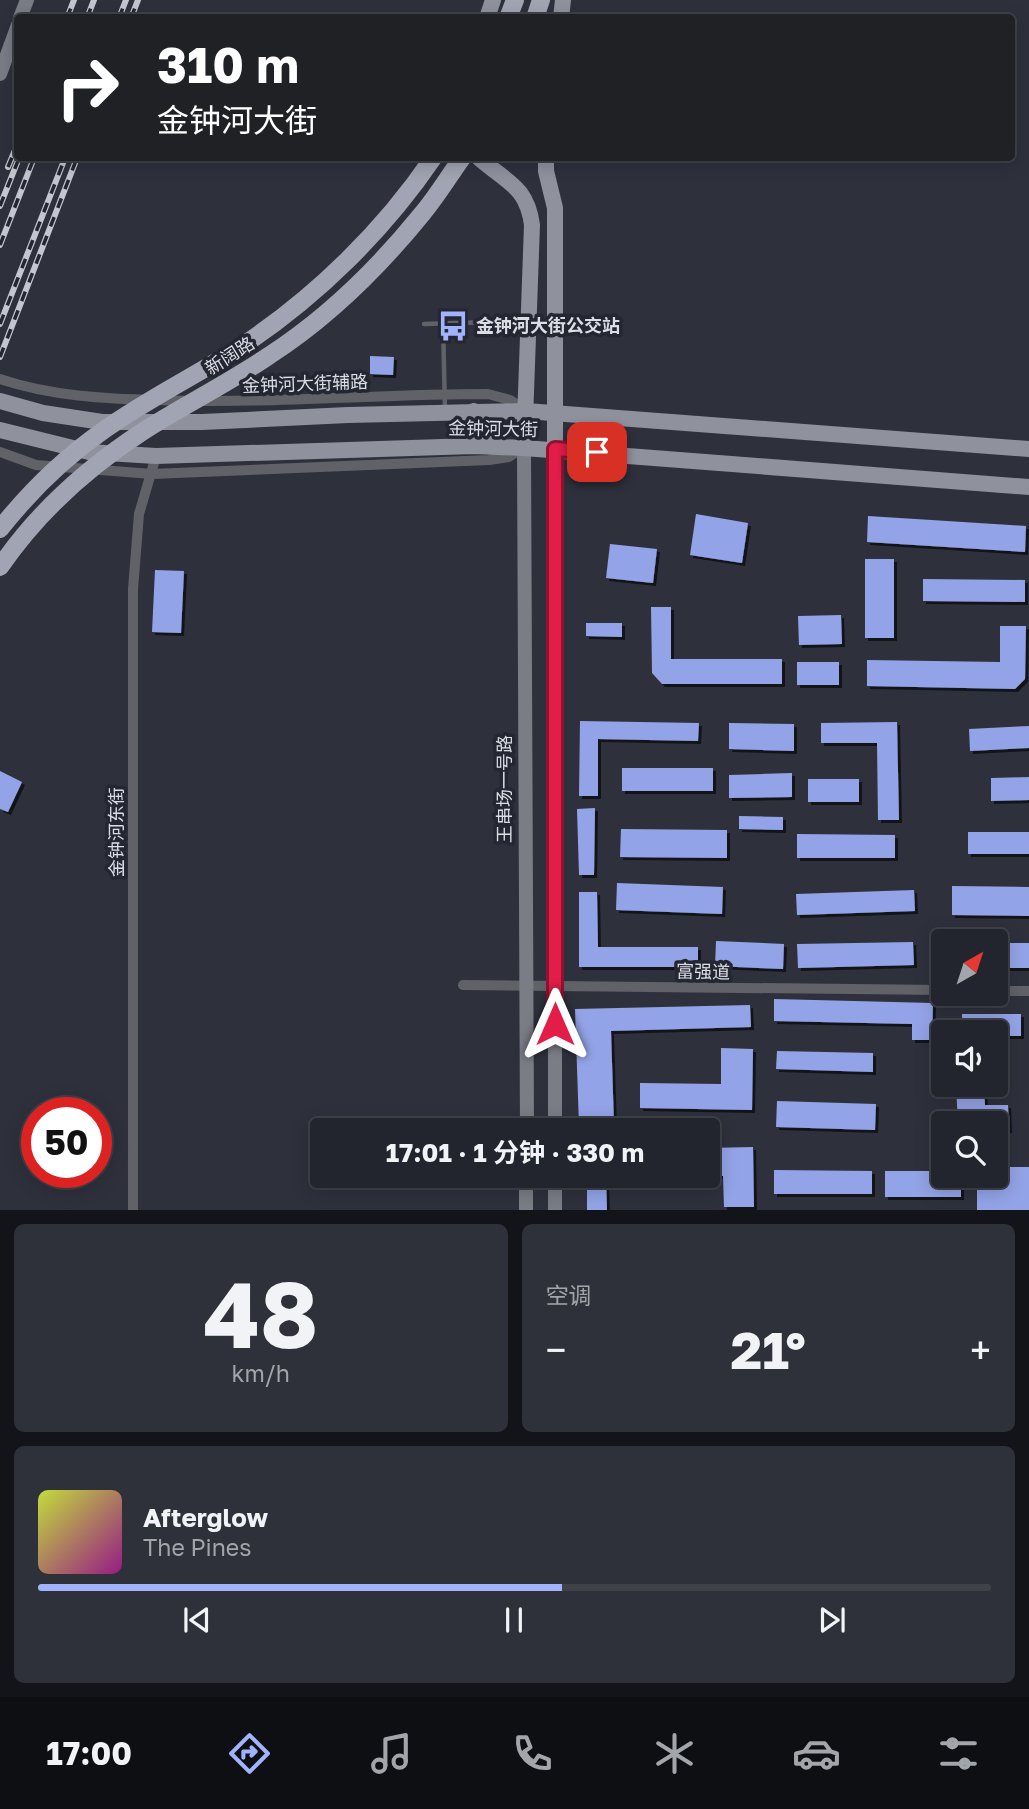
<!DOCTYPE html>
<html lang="zh">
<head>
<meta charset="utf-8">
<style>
	body { margin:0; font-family:"Golos Text","Noto Sans SC",sans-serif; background:#2e3139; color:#f1f3f6; height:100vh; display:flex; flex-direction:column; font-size:26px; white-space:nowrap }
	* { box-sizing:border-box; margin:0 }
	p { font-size:23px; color:#a2a5aa }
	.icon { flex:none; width:38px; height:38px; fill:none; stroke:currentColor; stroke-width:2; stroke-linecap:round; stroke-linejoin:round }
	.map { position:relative; height:1210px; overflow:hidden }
	.panel { display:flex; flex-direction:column; gap:14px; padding:14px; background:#131419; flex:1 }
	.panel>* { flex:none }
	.guide { position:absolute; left:14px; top:14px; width:1001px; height:147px; border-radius:7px; box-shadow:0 4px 18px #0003,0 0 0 2px #3f4249; background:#202124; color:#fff; overflow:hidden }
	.needle { width:46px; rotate:39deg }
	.fabs { position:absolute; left:931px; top:929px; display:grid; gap:14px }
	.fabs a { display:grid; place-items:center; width:77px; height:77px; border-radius:7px; background:#22252d; box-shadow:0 4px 18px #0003,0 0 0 2px #3f4249; font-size:35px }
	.speed { position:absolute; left:21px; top:1097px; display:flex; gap:14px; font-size:35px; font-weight:700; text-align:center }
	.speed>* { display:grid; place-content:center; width:91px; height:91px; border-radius:50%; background:#22252d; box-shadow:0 4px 18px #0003,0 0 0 2px #3f4249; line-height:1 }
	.speed .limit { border:10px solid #d22; background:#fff; color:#111 }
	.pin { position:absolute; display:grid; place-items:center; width:60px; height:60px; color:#fff; margin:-30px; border-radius:14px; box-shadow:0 4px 10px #0006 }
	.me { position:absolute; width:77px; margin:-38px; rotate:0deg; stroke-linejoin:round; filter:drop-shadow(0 0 5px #0008) }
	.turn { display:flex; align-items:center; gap:24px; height:147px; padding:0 28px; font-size:32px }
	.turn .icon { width:91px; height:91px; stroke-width:2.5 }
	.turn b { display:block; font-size:49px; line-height:60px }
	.big { font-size:52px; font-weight:700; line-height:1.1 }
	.panel .tile { flex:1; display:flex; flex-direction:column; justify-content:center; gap:10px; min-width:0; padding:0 24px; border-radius:10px; background:#2e3139 }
	.panel .dial { align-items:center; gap:0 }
	.dial b { font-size:91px; line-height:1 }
	.song { display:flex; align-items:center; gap:21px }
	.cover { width:84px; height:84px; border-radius:10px; background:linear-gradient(135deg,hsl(70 70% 55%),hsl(310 70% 35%)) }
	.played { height:7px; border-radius:4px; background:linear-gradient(90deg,#a1b3fd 55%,#3f4249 55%) }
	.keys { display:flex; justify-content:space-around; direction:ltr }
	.heat { display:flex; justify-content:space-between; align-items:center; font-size:38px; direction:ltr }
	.panel .tiles { flex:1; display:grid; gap:14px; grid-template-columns:1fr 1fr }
	.tile:last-child { grid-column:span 2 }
	.trip { position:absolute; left:310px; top:1118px; width:410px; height:70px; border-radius:7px; background:#22252d; box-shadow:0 4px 18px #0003,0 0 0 2px #3f4249; font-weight:700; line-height:70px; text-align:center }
	.menu { display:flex; height:112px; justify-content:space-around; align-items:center; background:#0e0f12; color:#a2a5aa }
	.menu .icon { width:49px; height:49px }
	.menu .on { color:#a1b3fd }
	.menu b { font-size:32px; color:#f1f3f6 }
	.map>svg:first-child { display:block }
	.building { fill:#93a3e7; filter:url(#shadow) }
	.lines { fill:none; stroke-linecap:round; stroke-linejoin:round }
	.lane { stroke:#616268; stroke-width:4.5 }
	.street { stroke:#616268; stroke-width:10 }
	.secondary { stroke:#7b7d86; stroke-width:14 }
	.primary { stroke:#8f929d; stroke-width:16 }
	.highway { stroke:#a1a4b2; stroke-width:18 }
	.rail-casing { stroke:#c4c6cf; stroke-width:6 }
	.rail { stroke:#242731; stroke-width:3.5; stroke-dasharray:10; stroke-linecap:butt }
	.highway-bridge { stroke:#a1a4b2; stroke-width:18 }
	.route-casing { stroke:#92132f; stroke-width:18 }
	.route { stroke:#e11d48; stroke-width:12 }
	.labels { text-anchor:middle; stroke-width:7; stroke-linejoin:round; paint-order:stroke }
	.poi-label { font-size:18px; font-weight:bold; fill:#dbdde5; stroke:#242731; text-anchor:start }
	.street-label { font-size:18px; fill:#dbdde5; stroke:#242731 }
</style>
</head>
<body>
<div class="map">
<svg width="1029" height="1211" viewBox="0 0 1029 1211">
	<defs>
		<filter id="shadow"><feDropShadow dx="3" dy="3" stdDeviation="0" flood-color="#0009"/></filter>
	</defs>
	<rect width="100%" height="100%" fill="#2e313c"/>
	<g class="building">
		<polygon points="370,356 394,357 393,375 370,374"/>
		<polygon points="696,514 748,523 742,563 690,555"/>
		<polygon points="868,516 1026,526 1025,552 867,542"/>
		<polygon points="610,544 657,549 653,583 606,578"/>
		<rect x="865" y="559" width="29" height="79"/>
		<polygon points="155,570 184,571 181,633 152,632"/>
		<polygon points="923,579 1025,580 1025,602 923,601"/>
		<polygon points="651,607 671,607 671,659 782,659 782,684 662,684 652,673"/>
		<polygon points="841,615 842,644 799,645 798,616"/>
		<polygon points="586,623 622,623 622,637 586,636"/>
		<polygon points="1000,626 1026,626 1025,679 1015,689 867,686 867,660 1000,662"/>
		<rect x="797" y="662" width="42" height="23"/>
		<polygon points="580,721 699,723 698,741 598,739 598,796 579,796"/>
		<polygon points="897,722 899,820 878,820 877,743 821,743 821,723"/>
		<polygon points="729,723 794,724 794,751 729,749"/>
		<polygon points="1029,726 1029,748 970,751 969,729"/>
		<rect x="622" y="768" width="91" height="23"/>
		<polygon points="0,771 22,782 8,812 0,809"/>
		<polygon points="792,773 792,797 729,798 729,775"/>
		<polygon points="1029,777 1029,800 991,801 991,778"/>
		<rect x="808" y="779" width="51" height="23"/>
		<polygon points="595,808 594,875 579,875 577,809"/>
		<polygon points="739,816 783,817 783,830 739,829"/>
		<polygon points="621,829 727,830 727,858 620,857"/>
		<rect x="968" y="832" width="61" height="22"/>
		<polygon points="797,834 895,835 895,858 797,858"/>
		<polygon points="617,883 723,887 722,914 616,910"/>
		<polygon points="952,886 1029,887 1029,916 952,915"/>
		<polygon points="914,890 915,911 797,915 796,894"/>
		<polygon points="579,892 597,892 598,947 698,947 698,967 579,967"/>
		<polygon points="716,941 784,944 783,969 715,966"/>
		<polygon points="913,942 914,965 798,968 797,944"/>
		<rect x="996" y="943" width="33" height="25"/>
		<polygon points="774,999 933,1003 932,1040 912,1040 912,1024 774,1021"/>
		<polygon points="750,1005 751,1027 611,1031 614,1125 579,1126 575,1009"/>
		<polygon points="962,1014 1021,1014 1021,1036 996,1036 996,1032 962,1032"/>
		<polygon points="721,1048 753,1049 752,1110 640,1108 640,1083 721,1084"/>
		<polygon points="777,1051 873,1053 873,1072 776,1069"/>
		<polygon points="956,1085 984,1085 985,1105 1008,1105 1009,1130 996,1131 996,1124 958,1124"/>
		<polygon points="777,1101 876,1104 875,1130 776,1127"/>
		<polygon points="753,1147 754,1207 724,1207 723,1176 707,1176 707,1148"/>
		<polygon points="996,1167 1029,1167 1029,1211 977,1211 977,1181 990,1181 990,1176 996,1176"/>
		<polygon points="774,1170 872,1171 872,1194 774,1194"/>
		<polygon points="885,1171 943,1171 943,1176 961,1176 961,1197 885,1197"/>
		<polygon points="587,1176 606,1176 607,1211 587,1211"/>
	</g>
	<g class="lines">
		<g class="lane">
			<polyline points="443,323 445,411"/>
			<polyline points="424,324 491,322"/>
		</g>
		<g class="street">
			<path d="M 0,379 C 50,396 106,399 158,400 C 268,404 378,394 488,394 L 510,400 L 525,410"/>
			<polyline points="0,452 36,465 152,474 489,460 509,457 522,448"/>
			<polyline points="463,985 943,990"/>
			<polyline points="996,991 1029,991"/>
			<polyline points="707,1141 713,1141"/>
			<polyline points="133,1211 133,589 139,514 156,456"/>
		</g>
		<g class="secondary">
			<polyline points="20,18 27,0"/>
			<polyline points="0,74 18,25"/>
			<polyline points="524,448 527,1130"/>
			<polyline points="555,449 555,1130"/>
			<polyline points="526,1211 526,1176"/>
			<polyline points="555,1211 555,1176"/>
		</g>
		<g class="primary">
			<polyline points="487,18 493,0"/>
			<polyline points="561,18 563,0"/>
			<path d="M 479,158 C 506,182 527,186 532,225 L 524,448"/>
			<polyline points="546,158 546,171 555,208 555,449"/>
			<polyline points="0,401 43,413 102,422 202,422 348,415 526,411 1029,449"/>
			<polyline points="474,411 485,419 489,427 485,439 474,446"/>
			<polyline points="0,430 89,452 156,456 474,446 524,448 1029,487"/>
		</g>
		<g class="highway">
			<polyline points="508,18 515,0"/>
			<polyline points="535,18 541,0"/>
		</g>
		<g class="rail-casing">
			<g id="rail">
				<polyline points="67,18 74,0"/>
				<polyline points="87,18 94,0"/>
				<polyline points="119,18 126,0"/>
				<polyline points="131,18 138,0"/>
				<polyline points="8,167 18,143"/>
				<polyline points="0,206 19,158"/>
				<polyline points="0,245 34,158"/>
				<polyline points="0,324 65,158"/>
				<polyline points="0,357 77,158"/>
			</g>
		</g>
		<use href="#rail" class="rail"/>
		<g class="highway-bridge">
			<path d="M 0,529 C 30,491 64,458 104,430 C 149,398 199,374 245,344 C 318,295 384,230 433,158"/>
			<path d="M 0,567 C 37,513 87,468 142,432 C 184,405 229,383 270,355 C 327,318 379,267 422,214 C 437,196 449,176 462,158"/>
		</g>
	</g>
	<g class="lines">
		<g class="route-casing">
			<polyline id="route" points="555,1024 555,449 597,452"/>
		</g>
		<use href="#route" class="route"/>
	</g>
	<defs>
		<g id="bus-bare" transform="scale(2.415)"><path d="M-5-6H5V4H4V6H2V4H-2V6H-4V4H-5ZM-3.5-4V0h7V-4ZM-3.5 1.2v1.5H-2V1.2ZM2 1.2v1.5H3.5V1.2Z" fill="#a1b3fd" stroke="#242731" stroke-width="2.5" paint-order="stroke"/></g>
	</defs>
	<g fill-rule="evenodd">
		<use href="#bus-bare" x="453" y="326"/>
	</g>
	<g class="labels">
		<g class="poi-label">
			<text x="476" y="332">金钟河大街公交站</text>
		</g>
		<g class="street-label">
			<text transform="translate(230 356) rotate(-32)" y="6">新阔路</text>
			<text transform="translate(305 384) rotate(-2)" y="6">金钟河大街辅路</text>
			<text transform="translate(493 429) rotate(1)" y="6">金钟河大街</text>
			<text transform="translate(505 789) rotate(-90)" y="6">王串场一号路</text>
			<text transform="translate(117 832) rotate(-90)" y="6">金钟河东街</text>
			<text transform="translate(703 972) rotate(1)" y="6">富强道</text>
		</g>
	</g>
</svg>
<div class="fabs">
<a><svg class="needle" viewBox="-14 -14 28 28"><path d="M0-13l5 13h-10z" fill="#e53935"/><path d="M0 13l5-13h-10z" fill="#a2a5aa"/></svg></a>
<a><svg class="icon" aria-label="sound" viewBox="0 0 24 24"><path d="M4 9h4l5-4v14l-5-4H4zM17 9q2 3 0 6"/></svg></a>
<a><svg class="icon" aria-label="search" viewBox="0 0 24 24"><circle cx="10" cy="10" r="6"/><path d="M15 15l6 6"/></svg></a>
</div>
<div class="speed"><div class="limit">50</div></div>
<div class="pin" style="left:597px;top:452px;background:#d93025"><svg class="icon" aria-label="arrive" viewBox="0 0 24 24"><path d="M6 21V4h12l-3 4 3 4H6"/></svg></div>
<svg class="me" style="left:555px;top:1024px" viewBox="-20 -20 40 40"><path d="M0-17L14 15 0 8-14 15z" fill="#e11d48" stroke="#fff" stroke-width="4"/></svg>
<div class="trip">17:01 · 1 分钟 · 330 m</div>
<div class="guide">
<div class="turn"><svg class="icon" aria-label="right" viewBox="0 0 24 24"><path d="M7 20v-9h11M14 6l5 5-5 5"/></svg><div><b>310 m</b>金钟河大街</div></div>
</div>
</div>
<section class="panel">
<div class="tiles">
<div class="tile dial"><b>48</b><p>km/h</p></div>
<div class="tile"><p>空调</p>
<div class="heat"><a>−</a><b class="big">21°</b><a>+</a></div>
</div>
<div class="tile">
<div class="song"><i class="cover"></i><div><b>Afterglow</b><p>The Pines</p></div></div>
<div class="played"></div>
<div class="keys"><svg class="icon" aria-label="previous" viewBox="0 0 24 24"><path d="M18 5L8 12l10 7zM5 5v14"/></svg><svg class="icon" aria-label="pause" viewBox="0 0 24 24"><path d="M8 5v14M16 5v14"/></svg><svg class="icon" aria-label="next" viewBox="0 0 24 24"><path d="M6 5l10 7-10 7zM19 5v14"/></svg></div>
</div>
</div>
</section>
<nav class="menu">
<b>17:00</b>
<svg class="icon on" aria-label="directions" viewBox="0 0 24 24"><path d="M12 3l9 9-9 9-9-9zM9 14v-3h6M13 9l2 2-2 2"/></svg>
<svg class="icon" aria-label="music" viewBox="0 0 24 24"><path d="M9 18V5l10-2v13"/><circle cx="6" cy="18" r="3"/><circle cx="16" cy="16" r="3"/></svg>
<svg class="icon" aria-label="phone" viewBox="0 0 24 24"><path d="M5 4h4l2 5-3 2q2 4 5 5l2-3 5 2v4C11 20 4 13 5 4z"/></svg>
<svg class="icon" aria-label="climate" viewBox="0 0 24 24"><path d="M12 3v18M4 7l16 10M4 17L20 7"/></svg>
<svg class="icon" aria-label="car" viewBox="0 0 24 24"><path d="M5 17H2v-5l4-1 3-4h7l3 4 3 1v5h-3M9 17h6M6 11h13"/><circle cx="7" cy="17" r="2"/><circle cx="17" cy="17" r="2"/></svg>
<svg class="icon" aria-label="filters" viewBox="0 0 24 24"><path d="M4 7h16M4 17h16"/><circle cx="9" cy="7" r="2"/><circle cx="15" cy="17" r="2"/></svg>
</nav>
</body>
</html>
